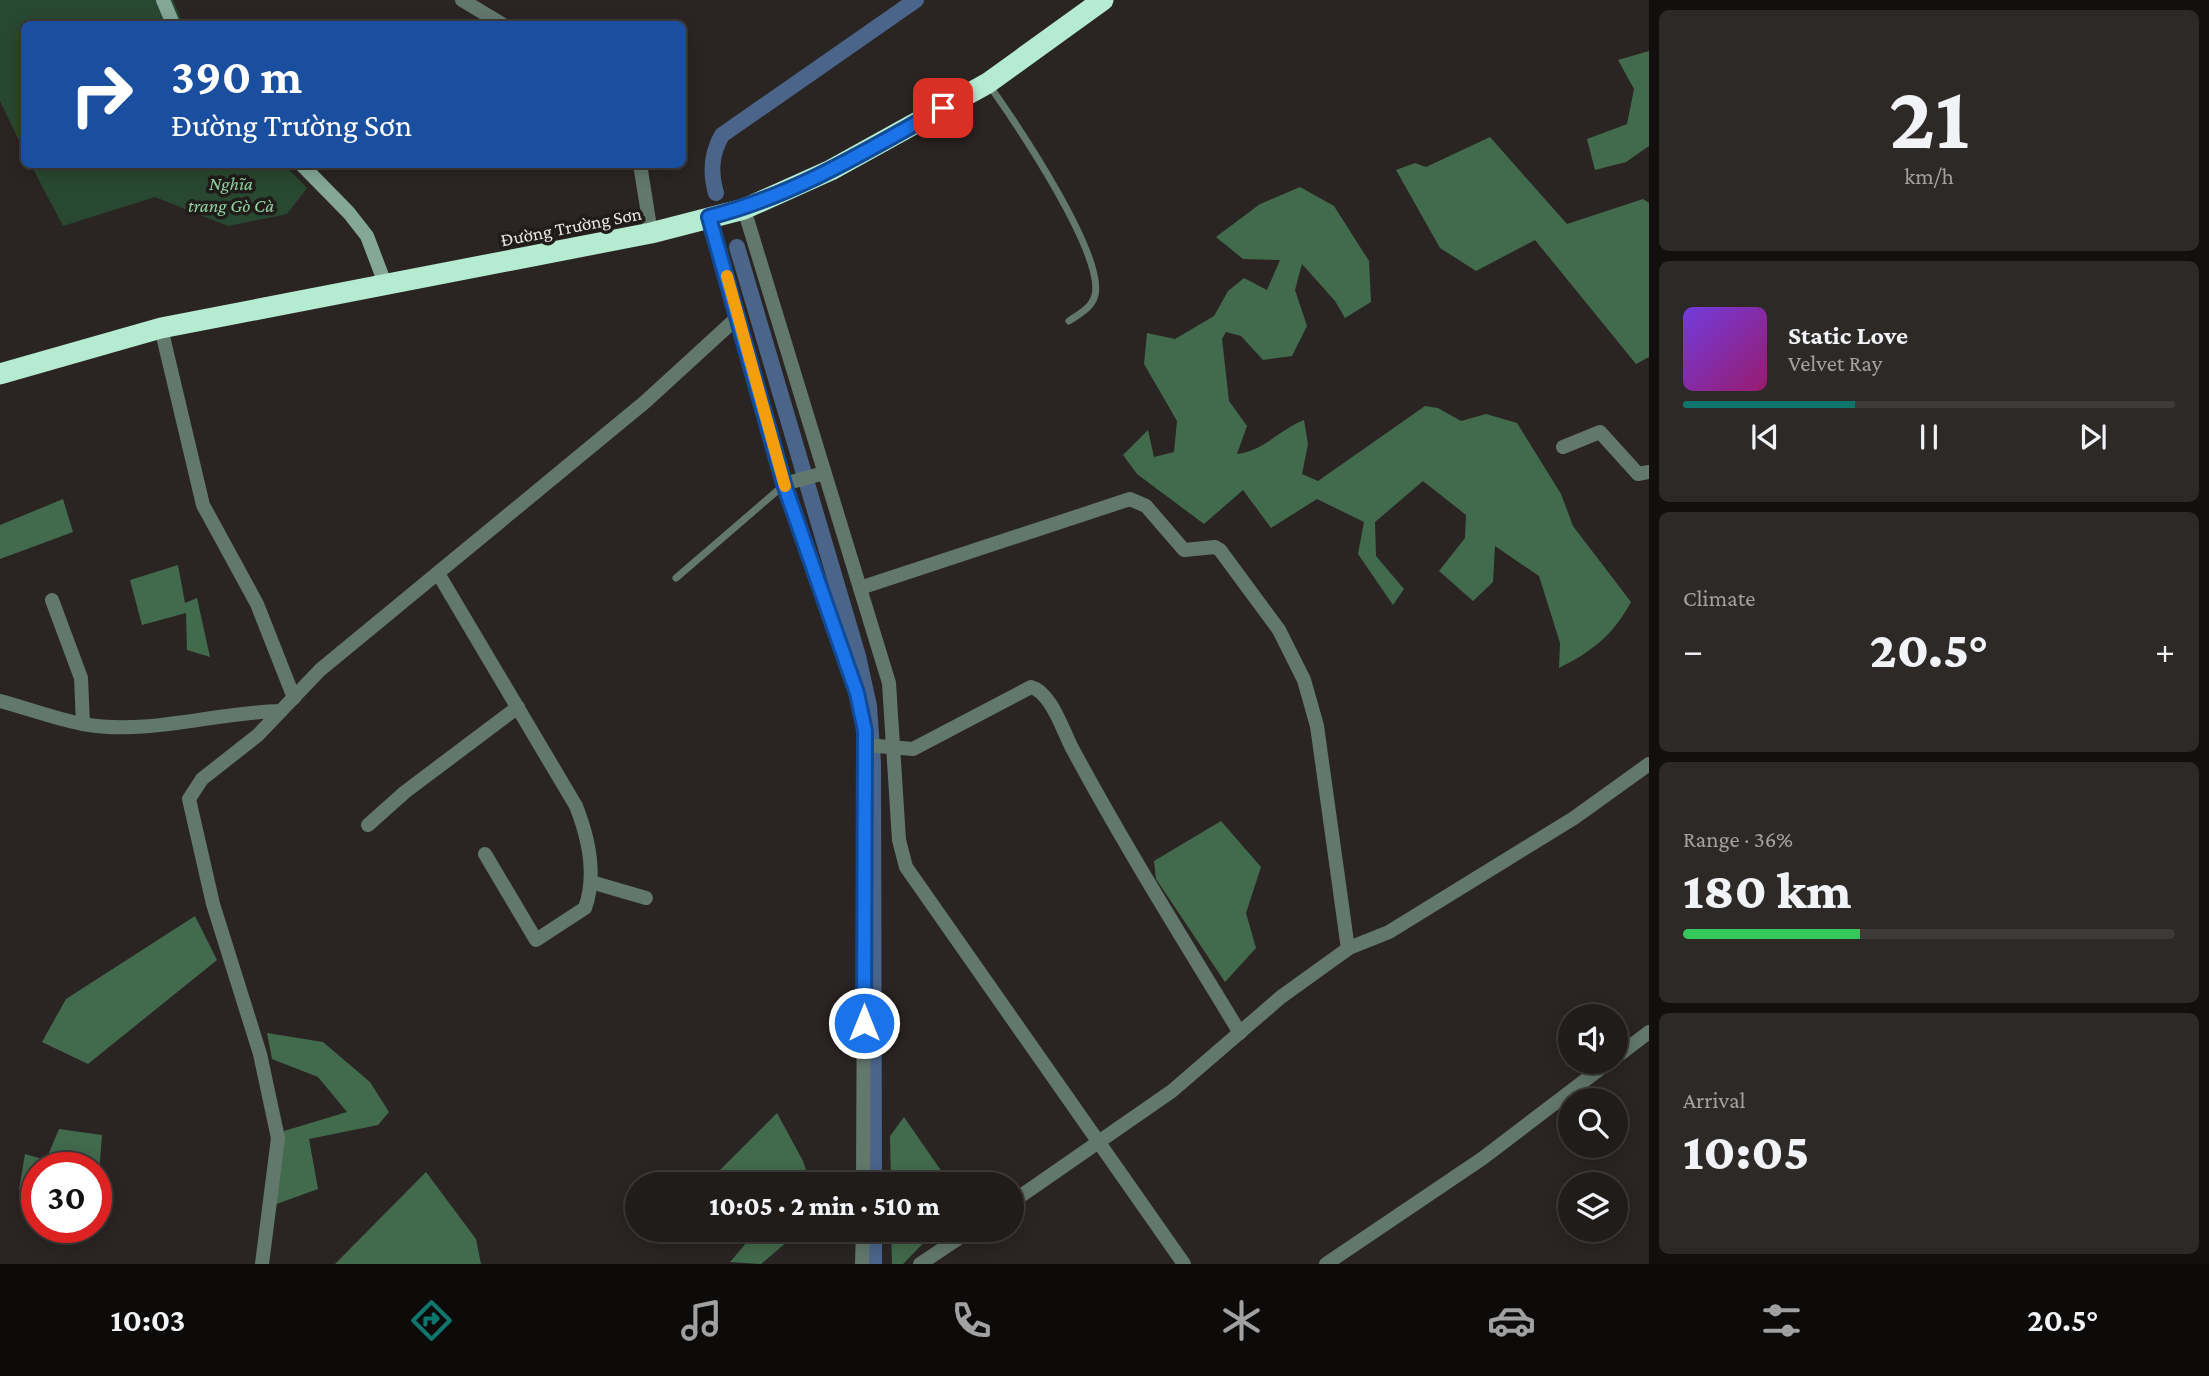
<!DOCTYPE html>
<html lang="en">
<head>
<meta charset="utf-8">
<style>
	body { margin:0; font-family:"Crimson Pro",serif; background:#2d2927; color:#f1f3f6; height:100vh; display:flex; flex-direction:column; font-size:26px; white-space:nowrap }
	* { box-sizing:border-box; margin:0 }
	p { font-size:23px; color:#a2a1a2 }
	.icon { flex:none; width:38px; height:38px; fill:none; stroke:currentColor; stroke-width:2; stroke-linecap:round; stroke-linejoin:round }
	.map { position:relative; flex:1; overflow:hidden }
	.details { display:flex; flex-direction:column; gap:10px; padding:10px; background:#120f0e; width:560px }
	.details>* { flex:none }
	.banner { position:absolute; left:21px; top:21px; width:665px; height:147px; border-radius:10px; box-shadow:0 4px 18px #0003,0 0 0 2px #3d3a39; background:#1a4fa0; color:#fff; overflow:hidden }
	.controls { position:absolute; left:1558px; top:1004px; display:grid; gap:14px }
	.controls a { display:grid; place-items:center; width:70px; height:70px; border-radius:50%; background:#201c1a; box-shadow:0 4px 18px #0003,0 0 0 2px #3d3a39; font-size:35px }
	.speed { position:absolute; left:21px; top:1152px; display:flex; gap:14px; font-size:35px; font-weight:700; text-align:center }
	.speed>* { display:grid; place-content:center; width:91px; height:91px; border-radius:50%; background:#201c1a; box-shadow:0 4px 18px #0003,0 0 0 2px #3d3a39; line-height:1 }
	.speed .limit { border:10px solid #d22; background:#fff; color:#111 }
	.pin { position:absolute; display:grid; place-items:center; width:60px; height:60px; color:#fff; margin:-30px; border-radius:14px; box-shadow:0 4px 10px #0006 }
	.me { position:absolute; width:77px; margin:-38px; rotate:0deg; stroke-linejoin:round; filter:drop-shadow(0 0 5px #0008) }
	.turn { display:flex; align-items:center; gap:24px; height:147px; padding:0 35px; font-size:32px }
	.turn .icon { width:91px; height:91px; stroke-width:2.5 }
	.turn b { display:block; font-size:49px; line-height:60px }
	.big { font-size:52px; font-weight:800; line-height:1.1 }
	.details .card { flex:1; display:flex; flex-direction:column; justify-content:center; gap:10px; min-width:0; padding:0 24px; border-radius:10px; background:#2d2927 }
	.details .dial { align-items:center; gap:0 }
	.dial b { font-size:91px; line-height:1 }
	.song { display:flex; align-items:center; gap:21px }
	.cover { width:84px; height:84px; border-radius:10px; background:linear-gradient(135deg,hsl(260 70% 55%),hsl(320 70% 35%)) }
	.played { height:7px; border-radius:4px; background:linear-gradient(90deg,#0f766e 35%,#3d3a39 35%) }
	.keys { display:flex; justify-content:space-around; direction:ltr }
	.heat { display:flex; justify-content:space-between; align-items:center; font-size:38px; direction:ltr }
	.charge { height:10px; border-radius:5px; background:linear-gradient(90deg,#34c759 36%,#3d3a39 0) }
	.trip { position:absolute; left:625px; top:1172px; width:399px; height:70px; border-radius:35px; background:#201c1a; box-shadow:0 4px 18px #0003,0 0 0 2px #3d3a39; font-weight:800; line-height:70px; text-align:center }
	.dock { display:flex; height:112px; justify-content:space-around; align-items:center; background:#0d0b0a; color:#a2a1a2 }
	.dock .icon { width:49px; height:49px }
	.dock .selected { color:#0f766e }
	.dock b { font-size:32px; color:#f1f3f6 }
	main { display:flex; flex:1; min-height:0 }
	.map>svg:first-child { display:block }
	.green { fill:#294831 }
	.forest { fill:#426a4c }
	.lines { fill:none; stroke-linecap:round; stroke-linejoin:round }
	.canal { stroke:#4b658a; stroke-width:16 }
	.lane { stroke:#63786d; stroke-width:7 }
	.street { stroke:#63786d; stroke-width:14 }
	.secondary { stroke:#84a796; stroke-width:14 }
	.highway { stroke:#b5ecd1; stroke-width:21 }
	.route-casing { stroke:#114b97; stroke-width:18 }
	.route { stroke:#1a73e8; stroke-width:12 }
	.slow { stroke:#f59e0b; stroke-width:12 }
	.labels { text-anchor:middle; stroke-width:7; stroke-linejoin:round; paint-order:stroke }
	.park-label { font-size:19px; font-style:italic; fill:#91d2a0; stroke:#201c1a }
	.street-label { font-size:19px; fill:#e8e5e3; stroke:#201c1a }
</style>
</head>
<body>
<main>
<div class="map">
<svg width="1649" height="1264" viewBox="0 0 1649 1264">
	<rect width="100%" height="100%" fill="#2a2523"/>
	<g class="green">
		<polygon points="0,0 173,0 183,24 24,24 24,151 0,101"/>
		<polygon points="31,165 284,165 307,188 287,214 228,226 155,197 63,226"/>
	</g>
	<g class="forest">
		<polygon points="1649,51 1649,146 1626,162 1595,170 1587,139 1627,124 1634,89 1618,60"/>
		<polygon points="1490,137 1567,224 1643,199 1649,203 1649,357 1636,364 1535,240 1476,271 1440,248 1396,170 1415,163 1426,167"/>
		<path d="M 1300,187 L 1334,206 L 1369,261 L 1371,302 L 1345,318 L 1335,301 L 1302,264 L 1295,290 L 1307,326 L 1292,356 L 1263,360 L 1241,336 L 1226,332 L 1222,339 L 1229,401 L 1247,426 L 1237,454 C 1263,451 1279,430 1304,420 L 1308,444 L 1302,474 L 1318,481 L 1425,406 L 1438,408 L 1461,421 L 1486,414 L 1517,423 L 1561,494 L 1573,526 L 1631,602 C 1613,635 1593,651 1559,668 L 1560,643 L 1539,576 L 1495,546 L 1493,582 L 1473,601 L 1439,571 L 1465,538 L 1466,515 L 1423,481 L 1375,522 L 1376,556 L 1404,589 L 1393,605 L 1358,554 L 1364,522 L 1317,499 L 1271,528 L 1243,490 L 1204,524 L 1137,474 L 1123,455 L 1148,430 L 1154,457 L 1174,452 L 1177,421 L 1144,364 L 1147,333 L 1175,339 L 1214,316 L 1228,291 L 1244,278 L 1267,290 L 1280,260 L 1243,259 L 1216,237 L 1260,204 Z"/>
		<polygon points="63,499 73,532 0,559 0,525"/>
		<polygon points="178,565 185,603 197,598 210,657 187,650 186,613 142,625 130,580"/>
		<polygon points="1221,821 1261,867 1246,913 1256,948 1225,982 1156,879 1154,861"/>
		<polygon points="195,916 217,960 88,1064 42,1042 66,999"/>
		<polygon points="267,1033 323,1042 370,1082 389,1112 378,1125 309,1139 318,1189 274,1205 284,1131 347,1112 318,1077 272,1059"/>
		<polygon points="777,1113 803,1161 811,1185 705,1185"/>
		<polygon points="904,1117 951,1185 891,1185 890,1136"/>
		<polygon points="59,1129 102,1135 99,1174 96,1175 96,1167 37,1167 37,1186 19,1190 25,1154 46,1160"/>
		<polygon points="426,1172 476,1239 481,1264 335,1264"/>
		<polygon points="750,1230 801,1230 761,1264 730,1262 754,1234"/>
		<polygon points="891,1230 936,1230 903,1264 892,1264"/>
	</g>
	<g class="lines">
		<g class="canal">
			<path d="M 716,193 C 710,172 711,154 722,135 L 916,0"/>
			<polyline points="737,247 858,656 869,706 873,763 874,1185"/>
			<polyline points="874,1230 874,1264"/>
		</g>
		<g class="lane">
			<path d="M 988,84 C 1014,119 1105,255 1095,295 C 1092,308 1079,314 1069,321"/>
			<polyline points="676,578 784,485"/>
		</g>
		<g class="street">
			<polyline points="462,0 502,24"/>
			<polyline points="640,164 651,233"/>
			<polyline points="744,209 889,683 899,840 906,867 1184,1264"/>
			<polyline points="709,217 784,484 857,693 865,731 863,1185"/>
			<polyline points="161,328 203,505 257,604 294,698"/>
			<polyline points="1563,447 1600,432 1638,474 1649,472"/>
			<polyline points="784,484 824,473"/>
			<path d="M 439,575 L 576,806 C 589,839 597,875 585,908 L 536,940 L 485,854"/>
			<polyline points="860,588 1130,499 1146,506 1184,550 1215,547 1220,550 1279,630 1304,680 1317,726 1348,949"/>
			<polyline points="52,600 81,678 83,724"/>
			<path d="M 0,701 C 27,708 55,719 83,724 C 149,736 215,712 281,711"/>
			<path d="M 866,745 L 913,749 L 1031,687 C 1051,692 1063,731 1072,748 C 1124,845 1183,939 1240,1033"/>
			<polyline points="368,825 405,792 518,707"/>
			<polyline points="591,882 646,898"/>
			<polyline points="1615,1058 1649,1032"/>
			<polyline points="1012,1202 1172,1091 1281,997 1349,948 1389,932 1574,818 1649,764"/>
			<polyline points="262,1264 278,1138 260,1054 213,904 189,799 202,779 258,735 320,670 645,402 739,316"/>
			<polyline points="862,1264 863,1230"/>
			<polyline points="920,1264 971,1230"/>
			<polyline points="1326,1264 1483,1158 1609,1062"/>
		</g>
		<g class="secondary">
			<polyline points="163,0 173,24"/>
			<polyline points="301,164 349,213 367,236 386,286"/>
		</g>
		<polyline class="highway" points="0,374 161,328 651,233 744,209 831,170 988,83 1103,0"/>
	</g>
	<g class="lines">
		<g class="route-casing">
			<path id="route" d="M 864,1023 L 865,731 L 857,693 L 784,484 L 709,217 C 793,196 868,150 943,108"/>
		</g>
		<use href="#route" class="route"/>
		<polyline class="slow" points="727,276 785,486"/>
	</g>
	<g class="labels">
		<g class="park-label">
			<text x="231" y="190">Nghĩa<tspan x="231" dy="22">trang Gò Cà</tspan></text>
		</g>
		<g class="street-label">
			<text transform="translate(571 226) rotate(-11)" y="7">Đường Trường Sơn</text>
		</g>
	</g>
</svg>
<div class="controls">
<a><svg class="icon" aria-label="sound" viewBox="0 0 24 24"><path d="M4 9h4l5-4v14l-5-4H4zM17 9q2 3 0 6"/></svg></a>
<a><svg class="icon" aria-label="search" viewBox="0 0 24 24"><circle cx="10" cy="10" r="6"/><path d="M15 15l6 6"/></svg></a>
<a><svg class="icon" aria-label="layers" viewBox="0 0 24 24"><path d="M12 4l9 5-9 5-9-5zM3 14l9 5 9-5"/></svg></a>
</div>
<div class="speed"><div class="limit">30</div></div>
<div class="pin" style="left:943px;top:108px;background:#d93025"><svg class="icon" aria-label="arrive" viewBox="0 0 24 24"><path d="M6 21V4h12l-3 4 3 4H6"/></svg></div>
<svg class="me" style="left:864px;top:1023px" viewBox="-20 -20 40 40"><circle r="17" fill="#1a73e8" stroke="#fff" stroke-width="3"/><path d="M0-11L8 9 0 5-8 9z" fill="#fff"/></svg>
<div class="trip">10:05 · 2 min · 510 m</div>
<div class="banner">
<div class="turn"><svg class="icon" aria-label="right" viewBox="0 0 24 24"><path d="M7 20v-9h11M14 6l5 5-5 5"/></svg><div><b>390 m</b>Đường Trường Sơn</div></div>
</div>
</div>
<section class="details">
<div class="card dial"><b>21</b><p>km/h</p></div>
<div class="card">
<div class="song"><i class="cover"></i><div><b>Static Love</b><p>Velvet Ray</p></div></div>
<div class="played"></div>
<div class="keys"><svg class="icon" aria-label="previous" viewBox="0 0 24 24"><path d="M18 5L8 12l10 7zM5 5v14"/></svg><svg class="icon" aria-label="pause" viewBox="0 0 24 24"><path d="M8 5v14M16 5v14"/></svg><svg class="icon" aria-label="next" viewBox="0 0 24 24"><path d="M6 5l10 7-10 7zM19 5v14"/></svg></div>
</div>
<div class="card"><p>Climate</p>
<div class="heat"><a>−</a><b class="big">20.5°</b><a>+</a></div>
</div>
<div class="card"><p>Range · 36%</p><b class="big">180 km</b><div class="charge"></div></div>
<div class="card"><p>Arrival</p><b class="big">10:05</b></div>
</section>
</main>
<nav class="dock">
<b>10:03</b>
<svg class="icon selected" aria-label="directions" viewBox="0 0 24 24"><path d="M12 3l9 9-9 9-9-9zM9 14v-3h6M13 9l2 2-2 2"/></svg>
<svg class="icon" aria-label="music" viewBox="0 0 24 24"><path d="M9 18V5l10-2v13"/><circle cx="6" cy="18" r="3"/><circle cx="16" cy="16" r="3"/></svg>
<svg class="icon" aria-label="phone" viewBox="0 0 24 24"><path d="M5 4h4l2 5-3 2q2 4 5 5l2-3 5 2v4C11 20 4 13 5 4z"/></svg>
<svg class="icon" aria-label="climate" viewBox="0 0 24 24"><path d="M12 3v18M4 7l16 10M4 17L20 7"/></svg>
<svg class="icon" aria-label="car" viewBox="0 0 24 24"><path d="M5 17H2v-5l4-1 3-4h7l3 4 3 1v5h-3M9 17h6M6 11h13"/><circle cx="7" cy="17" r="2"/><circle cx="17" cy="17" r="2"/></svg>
<svg class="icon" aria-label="filters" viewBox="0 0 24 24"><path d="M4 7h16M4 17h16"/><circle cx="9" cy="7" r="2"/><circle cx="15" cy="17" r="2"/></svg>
<b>20.5°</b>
</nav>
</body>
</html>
